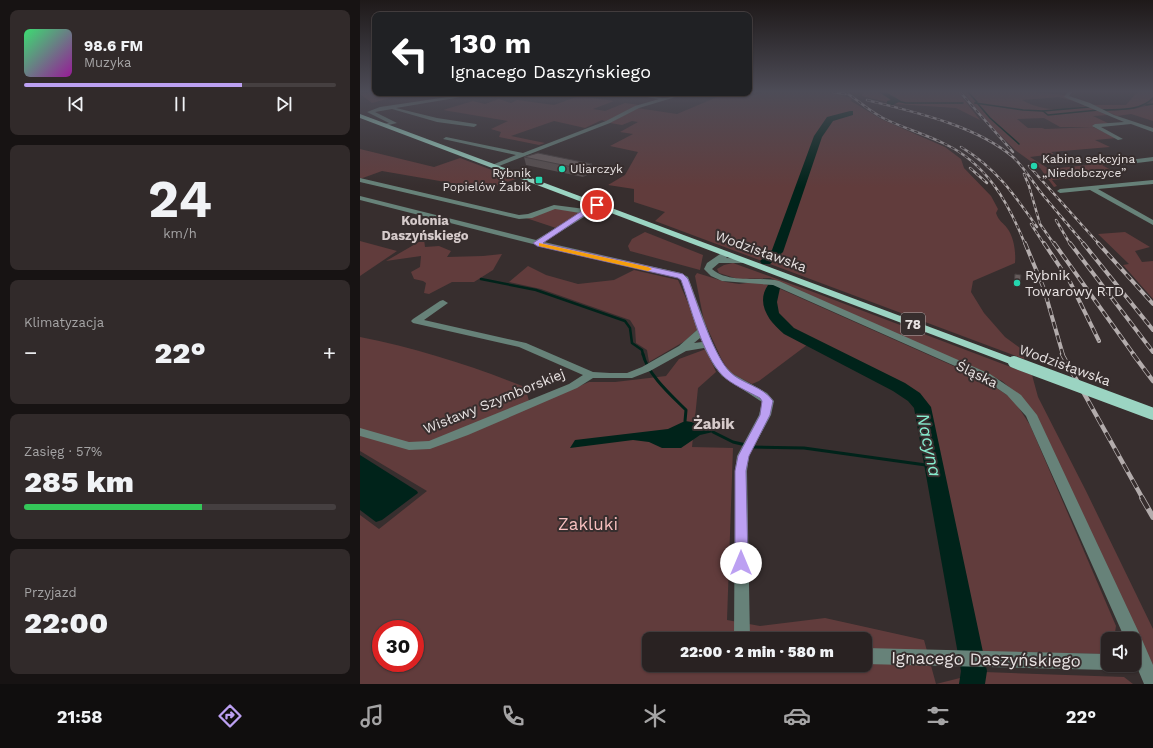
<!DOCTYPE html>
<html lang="pl">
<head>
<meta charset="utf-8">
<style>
	body { margin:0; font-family:"Work Sans",sans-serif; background:#312a2a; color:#f1f3f6; height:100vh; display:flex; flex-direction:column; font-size:15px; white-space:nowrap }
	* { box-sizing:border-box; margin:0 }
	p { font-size:13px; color:#a5a4a5 }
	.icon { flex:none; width:22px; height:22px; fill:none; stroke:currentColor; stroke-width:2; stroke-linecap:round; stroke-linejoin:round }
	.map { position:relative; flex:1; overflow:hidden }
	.details { display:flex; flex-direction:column; gap:10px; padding:10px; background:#171313; width:360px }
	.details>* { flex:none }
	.guide { position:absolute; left:12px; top:12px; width:380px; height:84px; border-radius:8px; box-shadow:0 1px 3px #0004,0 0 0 1px #453f40; background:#202124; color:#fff; overflow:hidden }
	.tools { position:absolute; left:741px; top:632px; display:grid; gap:8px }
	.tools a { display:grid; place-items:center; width:40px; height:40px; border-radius:8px; background:#292222; box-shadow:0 1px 3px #0004,0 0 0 1px #453f40; font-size:20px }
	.speed { position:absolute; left:12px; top:620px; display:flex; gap:8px; font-size:20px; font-weight:700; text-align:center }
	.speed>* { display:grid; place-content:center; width:52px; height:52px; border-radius:50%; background:#292222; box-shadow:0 1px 3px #0004,0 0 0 1px #453f40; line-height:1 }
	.speed .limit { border:6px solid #d22; background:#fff; color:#111 }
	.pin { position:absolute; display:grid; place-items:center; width:34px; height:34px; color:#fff; margin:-17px; border:2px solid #fff; border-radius:50%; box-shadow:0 1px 4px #0007 }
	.me { position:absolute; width:44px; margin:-22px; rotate:0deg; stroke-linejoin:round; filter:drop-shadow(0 0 3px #0008) }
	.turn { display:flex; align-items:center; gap:14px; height:84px; padding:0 12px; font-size:18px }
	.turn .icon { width:52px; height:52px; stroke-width:2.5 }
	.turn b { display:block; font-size:28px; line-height:34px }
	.big { font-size:30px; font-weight:800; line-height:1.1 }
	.details .tile { flex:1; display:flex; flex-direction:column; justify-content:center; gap:6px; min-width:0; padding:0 14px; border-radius:8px; background:#312a2a }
	.details .dial { align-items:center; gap:0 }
	.dial b { font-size:52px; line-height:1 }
	.song { display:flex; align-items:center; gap:12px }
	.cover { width:48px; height:48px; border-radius:6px; background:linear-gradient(135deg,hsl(140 70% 55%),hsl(300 70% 35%)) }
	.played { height:4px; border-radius:2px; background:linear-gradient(90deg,#bca0f2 70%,#453f40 70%) }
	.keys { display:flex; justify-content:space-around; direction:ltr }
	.heat { display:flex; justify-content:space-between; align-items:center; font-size:22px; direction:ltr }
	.charge { height:6px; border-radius:3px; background:linear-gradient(90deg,#34c759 57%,#453f40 0) }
	.trip { position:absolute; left:282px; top:632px; width:230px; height:40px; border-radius:8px; background:#292222; box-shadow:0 1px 3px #0004,0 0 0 1px #453f40; font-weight:800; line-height:40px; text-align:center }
	.tabs { display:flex; height:64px; justify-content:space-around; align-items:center; background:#100e0e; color:#a5a4a5 }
	.tabs .icon { width:28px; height:28px }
	.tabs .active { color:#bca0f2 }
	.tabs b { font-size:18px; color:#f1f3f6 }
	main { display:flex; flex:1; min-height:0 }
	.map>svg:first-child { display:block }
	.green { fill:#613c3c; fill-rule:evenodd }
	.water { fill:#00231a }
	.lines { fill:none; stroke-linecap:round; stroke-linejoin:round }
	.stream-far2 { stroke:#00231a; stroke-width:1.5 }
	.stream-far1 { stroke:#00231a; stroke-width:2.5 }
	.stream { stroke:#00231a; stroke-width:3 }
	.river { fill:#00231a; fill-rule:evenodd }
	.minor { fill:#678279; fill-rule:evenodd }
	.major { fill:#9bd4c2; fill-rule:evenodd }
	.rail-far3-casing { stroke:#b3acac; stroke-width:2.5 }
	.rail-far2-casing { stroke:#b3acac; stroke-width:4 }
	.rail-far1-casing { stroke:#b3acac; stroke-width:4.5 }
	.rail-casing { stroke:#b3acac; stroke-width:5.5 }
	.rail-far3 { stroke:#372e2e; stroke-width:1.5; stroke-dasharray:4; stroke-linecap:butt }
	.rail-far2 { stroke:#372e2e; stroke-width:2.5; stroke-dasharray:7; stroke-linecap:butt }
	.rail-far1 { stroke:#372e2e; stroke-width:3; stroke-dasharray:9; stroke-linecap:butt }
	.rail { stroke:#372e2e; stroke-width:4; stroke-dasharray:12; stroke-linecap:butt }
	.major-bridge { stroke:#9bd4c2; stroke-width:12 }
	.wall { fill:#584f4f }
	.shaded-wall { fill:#474040 }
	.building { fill:#665c5c; stroke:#474040 }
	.route { fill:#bca0f2; stroke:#7a689d }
	.slow { fill:#f59e0b }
	.poi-dot { fill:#24d5ae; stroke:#372e2e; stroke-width:1.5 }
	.labels { text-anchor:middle; stroke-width:4; stroke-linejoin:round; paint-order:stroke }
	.far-poi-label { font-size:12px; fill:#e9e3e3; stroke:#372e2e; text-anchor:start }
	.far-neighbourhood-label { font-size:13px; font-weight:bold; fill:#d6cbcb; stroke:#372e2e }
	.shield { fill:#372e2e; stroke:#b4adad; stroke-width:1 }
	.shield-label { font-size:13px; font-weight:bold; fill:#e9e3e3 }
	.street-label { font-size:14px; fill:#e9e3e3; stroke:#372e2e }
	.poi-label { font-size:14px; fill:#e9e3e3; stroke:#372e2e; text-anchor:start }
	.neighbourhood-label { font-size:15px; font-weight:bold; fill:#d6cbcb; stroke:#372e2e }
	.near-park-label { font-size:17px; fill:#f7c0bf; stroke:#372e2e }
	.near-street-label { font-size:17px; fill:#e9e3e3; stroke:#372e2e }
	.near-water-label { font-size:18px; font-style:italic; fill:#86ecce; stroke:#372e2e }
</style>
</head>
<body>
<main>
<section class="details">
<div class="tile">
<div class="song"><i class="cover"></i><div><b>98.6 FM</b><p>Muzyka</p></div></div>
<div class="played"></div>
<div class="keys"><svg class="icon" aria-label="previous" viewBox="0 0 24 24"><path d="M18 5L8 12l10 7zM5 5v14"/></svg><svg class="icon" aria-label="pause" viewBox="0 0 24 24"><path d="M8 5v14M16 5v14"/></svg><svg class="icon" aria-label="next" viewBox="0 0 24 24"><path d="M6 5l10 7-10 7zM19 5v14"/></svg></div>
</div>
<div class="tile dial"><b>24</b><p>km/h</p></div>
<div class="tile"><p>Klimatyzacja</p>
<div class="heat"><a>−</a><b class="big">22°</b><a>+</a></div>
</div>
<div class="tile"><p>Zasięg · 57%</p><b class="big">285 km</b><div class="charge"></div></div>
<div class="tile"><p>Przyjazd</p><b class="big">22:00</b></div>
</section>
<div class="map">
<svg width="793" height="684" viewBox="0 0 793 684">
	<rect width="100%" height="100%" fill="#372e2e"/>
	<g class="green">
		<polygon points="15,92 15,93 26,93 32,96 30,98 12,103 0,94"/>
		<path d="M 404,92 L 468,92 L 492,98 L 491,101 L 521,119 L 585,147 L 601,159 L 604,168 L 631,196 L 638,209 L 636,213 C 639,222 643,222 647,228 C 654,237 656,252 655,263 L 613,281 L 611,292 L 624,313 L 645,337 L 663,350 L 664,359 L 295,221 L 305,212 L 274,202 L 274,189 L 248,185 L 265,175 L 278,152 L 250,146 L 273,134 L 260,132 L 278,122 L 272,121 L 262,125 L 250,123 L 277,108 L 317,114 L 362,95 L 383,98 Z"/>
		<polygon points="502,92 598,92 620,120 596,108 535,104 502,96"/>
		<path d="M 603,92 L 673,92 L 704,95 L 749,115 L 733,116 L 750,124 L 732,127 L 700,127 L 684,118 L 657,119 L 668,128 L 682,128 L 685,129 L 733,127 L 757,138 L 735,140 L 750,147 L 691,152 L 694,154 L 670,157 L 689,169 L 748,163 L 750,164 L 742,165 L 758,174 L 692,180 L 697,186 L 694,187 L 680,168 L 655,150 L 632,127 ZM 699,97 L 723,104 L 724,106 C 703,111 681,111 662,100 Z"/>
		<polygon points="777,92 793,92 793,97 786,104 770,109 742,109 732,105 766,105"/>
		<polygon points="219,96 254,101 233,109 245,111 265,103 279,105 247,122 242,120 225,128 194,121 151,136 185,143 179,145 139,137 141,132 131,129 148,121 83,110 113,101 125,104 139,99 151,103 157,100 194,105"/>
		<polygon points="793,100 793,121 771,114 757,116 746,111 774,109 790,105"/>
		<polygon points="0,149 74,167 100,158 156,179 126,189 22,171 0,179"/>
		<polygon points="190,208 221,212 196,228 166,218"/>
		<polygon points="285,232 343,255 340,270 270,251 268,246 272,239"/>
		<polygon points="765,232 790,247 775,251 782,262 793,261 793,299 763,265 769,264 738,234"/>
		<polygon points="64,239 65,247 79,246 91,251 87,257 123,256 142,254 133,270 114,282 92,282 69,294 64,293 66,283 63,281 54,279 51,272 60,267 61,256 26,261"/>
		<polygon points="0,241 37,251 0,276"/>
		<polygon points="373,263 448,290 672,375 678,397 726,491 793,629 793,668 657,394 642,381 410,278 378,279 359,273 357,269 364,265"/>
		<polygon points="168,266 186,275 218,284 254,280 274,270 318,280 339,328 325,341 289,362 287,350 276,343 275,328 270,320 181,289 149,282"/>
		<path d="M 337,273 L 366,282 L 379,284 L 394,282 L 409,285 C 409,293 406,305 407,313 C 410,327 436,340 447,345 L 399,381 L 392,384 L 369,372 L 361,358 L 344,321 L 335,276 Z"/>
		<polygon points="416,287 598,368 632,385 653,399 670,425 756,626 754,639 748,639 748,654 617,652 599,576 591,579 559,406 547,395 434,336 423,329 412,307 414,307"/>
		<path d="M 0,337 C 57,348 112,366 165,387 L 169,401 L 177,404 L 229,382 L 255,382 L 306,376 L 319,359 L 346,349 L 356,372 L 338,388 L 332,447 L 373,448 L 367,620 L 400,626 L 465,618 L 564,640 L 576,684 L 0,684 L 0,515 L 19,529 L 67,491 L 0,451 ZM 21,629 L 55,629 L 55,663 L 21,663 ZM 289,639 L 505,639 L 505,665 L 289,665 Z"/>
		<polygon points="624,672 764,677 773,684 576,684"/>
	</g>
	<g class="water">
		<polygon points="325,421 332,422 353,432 340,435 321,448 302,448 289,442 273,440 210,448 215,440 308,429"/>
		<polygon points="0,455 57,491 58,493 22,520 16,522 0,510"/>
	</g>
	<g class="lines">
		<g class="stream-far2">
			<polyline points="608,92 617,102 615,103"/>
			<polyline points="537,101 546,103 603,103"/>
			<polyline points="615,103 663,110 683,111 688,115 738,110"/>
			<polyline points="618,104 630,118 659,144"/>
			<polyline points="786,105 793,104"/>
			<path d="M 743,110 C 761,109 780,111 793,98"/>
			<polyline points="683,111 729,107"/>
		</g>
		<polyline class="stream-far1" points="121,279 176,290 265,321 270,328 272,343 282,350 283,355"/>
		<g class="stream">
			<path d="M 283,354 C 287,374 312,396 326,410 L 325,421"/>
			<polyline points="353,432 373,442 386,445"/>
			<polyline points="392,447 444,448 573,466"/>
		</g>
		<g class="river">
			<polygon points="519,92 526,92 541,101 533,105 527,105 527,101 531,100"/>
			<polygon points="490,111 493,111 493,115 473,121 462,137 423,252 410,264 402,264 400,261 412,250 454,136 467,117"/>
			<path d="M 413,284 L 418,285 L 420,288 L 417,302 L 419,313 L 434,328 L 545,383 L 560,393 L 571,407 L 627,671 L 625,684 L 599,684 L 601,671 L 554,408 L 548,401 L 533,391 L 424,334 C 410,322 395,304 408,285 Z"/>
		</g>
		<g class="minor">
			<polygon points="708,92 712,92 709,96 730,103 754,115 793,128 793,132 771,124 741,127 763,139 758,140 732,126 735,124 764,122 704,97"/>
			<polygon points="114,93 125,93 36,108 77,118 116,124 117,125 114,127 77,122 32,109 15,112 37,123 24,126 24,124 29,123 7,112 20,107"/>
			<path d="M 260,93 C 275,93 290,97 304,98 C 311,98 321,93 329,93 L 279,108 L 250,123 L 134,168 L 132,167 L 132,165 L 156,155 L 83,139 L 86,137 L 163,153 L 246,121 L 275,106 L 299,99 Z"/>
			<polygon points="793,157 793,161 753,166 750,164 753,162"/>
			<polygon points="219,164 244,169 247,171 244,173 217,167 217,165"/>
			<path d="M 0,178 L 159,215 L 168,214 L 194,205 L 225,209 L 234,203 L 240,203 L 240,207 L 184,242 L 321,273 L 328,277 L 352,342 L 363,364 L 373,374 L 407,393 L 414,401 L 411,415 L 389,456 L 387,471 L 390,639 L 374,639 L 375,471 L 377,456 L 399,415 L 402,402 L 362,376 L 354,366 L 344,348 L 326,351 L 290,371 L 272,378 L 233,378 L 217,388 L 108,435 L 70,449 L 49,450 L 0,436 L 0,428 L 49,442 L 69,441 L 209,384 L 223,375 L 159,347 L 53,323 L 51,321 L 53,319 L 80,301 L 83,300 L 88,303 L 64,320 L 166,343 L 233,372 L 250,373 L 267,373 L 282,367 L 319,346 L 337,330 L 321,280 L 318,278 L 177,245 L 0,200 L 0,196 L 176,240 L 220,213 L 195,209 L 172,218 L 159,219 L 0,182 ZM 340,338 L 342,342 L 334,343 Z"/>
			<polygon points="793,180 793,184 738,189 793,220 793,225 730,190 700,193 697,191 700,189"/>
			<path d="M 363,252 L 369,252 L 370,254 L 366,258 L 385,259 L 389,261 L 385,263 L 359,263 L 352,269 C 369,284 398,276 419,281 L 630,374 L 661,395 L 677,415 L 780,635 L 793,665 L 793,684 L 784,684 L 774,660 L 774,639 L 765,639 L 666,416 L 647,395 L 622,378 L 413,285 L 362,281 L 351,276 L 344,269 L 347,263 Z"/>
			<polygon points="505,648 748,654 748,665 755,665 754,668 748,670 505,664"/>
		</g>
		<polygon class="major" points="0,114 658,360 659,362 654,365 650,364 0,118"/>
		<g class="rail-far3-casing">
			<g id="rail-far3">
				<polyline points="473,92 485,94"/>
				<path d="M 485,92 C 498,100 509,111 523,118 C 543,128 565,134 585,144 C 627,164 648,202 665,244"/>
				<polyline points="600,92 653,152"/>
				<path d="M 507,100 C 554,112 615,125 653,157 C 665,168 673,183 683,195 C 697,212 711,228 724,244"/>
				<path d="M 601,147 C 636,168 654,194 677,227"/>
				<polyline points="669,166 739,244"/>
				<polyline points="610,168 627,183"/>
				<polyline points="664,174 669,186 680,224 694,244"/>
				<polyline points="696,220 710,244"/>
				<polyline points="671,224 684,244"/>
			</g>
		</g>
		<g class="rail-far2-casing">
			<g id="rail-far2">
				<polyline points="665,243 684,289 703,355"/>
				<polyline points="684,243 710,282 739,341"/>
				<polyline points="694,243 774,355"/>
				<polyline points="710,243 793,352"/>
				<polyline points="723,243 793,330"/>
				<polyline points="738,243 793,304"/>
			</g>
		</g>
		<g class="rail-far1-casing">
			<g id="rail-far1">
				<polyline points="702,354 783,499"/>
				<polyline points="773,354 793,381"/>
			</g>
		</g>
		<g class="rail-casing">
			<polyline id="rail" points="782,498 793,517"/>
		</g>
		<use href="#rail-far3" class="rail-far3"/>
		<use href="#rail-far2" class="rail-far2"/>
		<use href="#rail-far1" class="rail-far1"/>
		<use href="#rail" class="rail"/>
		<polyline class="major-bridge" points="654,362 793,414"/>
	</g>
	<g class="wall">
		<polygon points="178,153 233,172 223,177 166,165 164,157"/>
		<polygon points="655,274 660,284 659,287 653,286"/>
	</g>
	<polygon class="shaded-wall" points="232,164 233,172 223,177 222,169"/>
	<g class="building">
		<polygon points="178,153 232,164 222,169 164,157"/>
		<polygon points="655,274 661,275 660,284 654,283"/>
	</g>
	<linearGradient id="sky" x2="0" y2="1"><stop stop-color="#1e1919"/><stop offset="0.49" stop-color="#4d4c57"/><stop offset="1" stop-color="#4d4c57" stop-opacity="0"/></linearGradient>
	<rect width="793" height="187" fill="url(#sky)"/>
	<path class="route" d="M 234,203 L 240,205 L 183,243 L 323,274 L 328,279 C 337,302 353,355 370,372 C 382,384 403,386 413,401 L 410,415 L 389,456 L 386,471 L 388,563 L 386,567 L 381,569 L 377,567 L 375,563 L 375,471 L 378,456 L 400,415 L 402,401 L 400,398 C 389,392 371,384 363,376 C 342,355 331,307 321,280 L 318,278 L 177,246 L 173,243 Z"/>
	<polygon class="slow" points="179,243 288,267 292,269 288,271 179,246"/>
	<g class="poi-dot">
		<circle cx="674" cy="166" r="4"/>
		<circle cx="202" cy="169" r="4"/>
		<rect x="175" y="176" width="8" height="8" rx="2"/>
		<circle cx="657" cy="283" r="4"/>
	</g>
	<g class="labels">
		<g class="far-poi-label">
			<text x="682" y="163">Kabina sekcyjna<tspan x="682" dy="14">„Niedobczyce”</tspan></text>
			<text x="210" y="173">Uliarczyk</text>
			<text x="171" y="177" text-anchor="end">Rybnik<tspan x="171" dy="14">Popielów Żabik</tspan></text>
		</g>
		<g class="far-neighbourhood-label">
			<text x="65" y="225">Kolonia<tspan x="65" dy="15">Daszyńskiego</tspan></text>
		</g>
		<rect class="shield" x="541" y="313" width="24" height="22" rx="3"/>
		<g class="shield-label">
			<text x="553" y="329">78</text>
		</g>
		<g class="street-label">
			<text transform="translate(401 251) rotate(20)" y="5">Wodzisławska</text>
			<text transform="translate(705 365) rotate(20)" y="5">Wodzisławska</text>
			<text transform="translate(617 374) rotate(26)" y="5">Śląska</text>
			<text transform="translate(134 401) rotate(-22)" y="5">Wisławy Szymborskiej</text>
		</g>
		<g class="poi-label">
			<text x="665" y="280">Rybnik<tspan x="665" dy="16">Towarowy RTD</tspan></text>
		</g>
		<g class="neighbourhood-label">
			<text x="354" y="429">Żabik</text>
		</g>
		<g class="near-park-label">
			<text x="228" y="530">Zakluki</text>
		</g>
		<g class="near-street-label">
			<text transform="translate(626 659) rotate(1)" y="6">Ignacego Daszyńskiego</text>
		</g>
		<g class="near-water-label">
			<text transform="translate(569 445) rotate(78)" y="6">Nacyna</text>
		</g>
	</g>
</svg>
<div class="tools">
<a><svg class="icon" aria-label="sound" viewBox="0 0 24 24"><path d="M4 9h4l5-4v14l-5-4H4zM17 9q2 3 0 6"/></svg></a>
</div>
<div class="speed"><div class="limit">30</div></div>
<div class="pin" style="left:237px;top:205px;background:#d93025"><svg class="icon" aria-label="arrive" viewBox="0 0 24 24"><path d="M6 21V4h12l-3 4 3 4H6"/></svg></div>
<svg class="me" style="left:381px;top:563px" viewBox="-20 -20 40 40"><circle r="19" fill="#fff"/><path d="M0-13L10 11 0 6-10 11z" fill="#bca0f2"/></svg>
<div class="trip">22:00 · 2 min · 580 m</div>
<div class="guide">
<div class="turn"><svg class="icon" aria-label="left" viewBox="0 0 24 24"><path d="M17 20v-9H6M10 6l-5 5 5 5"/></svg><div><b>130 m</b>Ignacego Daszyńskiego</div></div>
</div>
</div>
</main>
<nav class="tabs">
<b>21:58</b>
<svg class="icon active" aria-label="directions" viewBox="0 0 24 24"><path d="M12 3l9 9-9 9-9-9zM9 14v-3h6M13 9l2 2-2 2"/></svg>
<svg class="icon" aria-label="music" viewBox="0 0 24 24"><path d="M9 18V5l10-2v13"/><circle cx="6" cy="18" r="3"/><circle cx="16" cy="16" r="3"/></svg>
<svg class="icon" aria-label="phone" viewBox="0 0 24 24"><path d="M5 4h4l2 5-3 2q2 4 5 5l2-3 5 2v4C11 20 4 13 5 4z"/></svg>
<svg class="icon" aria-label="climate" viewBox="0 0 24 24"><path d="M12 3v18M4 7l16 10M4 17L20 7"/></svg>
<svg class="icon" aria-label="car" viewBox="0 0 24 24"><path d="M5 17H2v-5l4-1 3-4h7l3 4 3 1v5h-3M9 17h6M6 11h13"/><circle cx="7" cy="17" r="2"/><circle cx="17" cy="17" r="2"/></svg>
<svg class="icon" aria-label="filters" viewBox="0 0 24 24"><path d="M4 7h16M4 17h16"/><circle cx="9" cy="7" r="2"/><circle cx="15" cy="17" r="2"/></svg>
<b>22°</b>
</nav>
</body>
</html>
